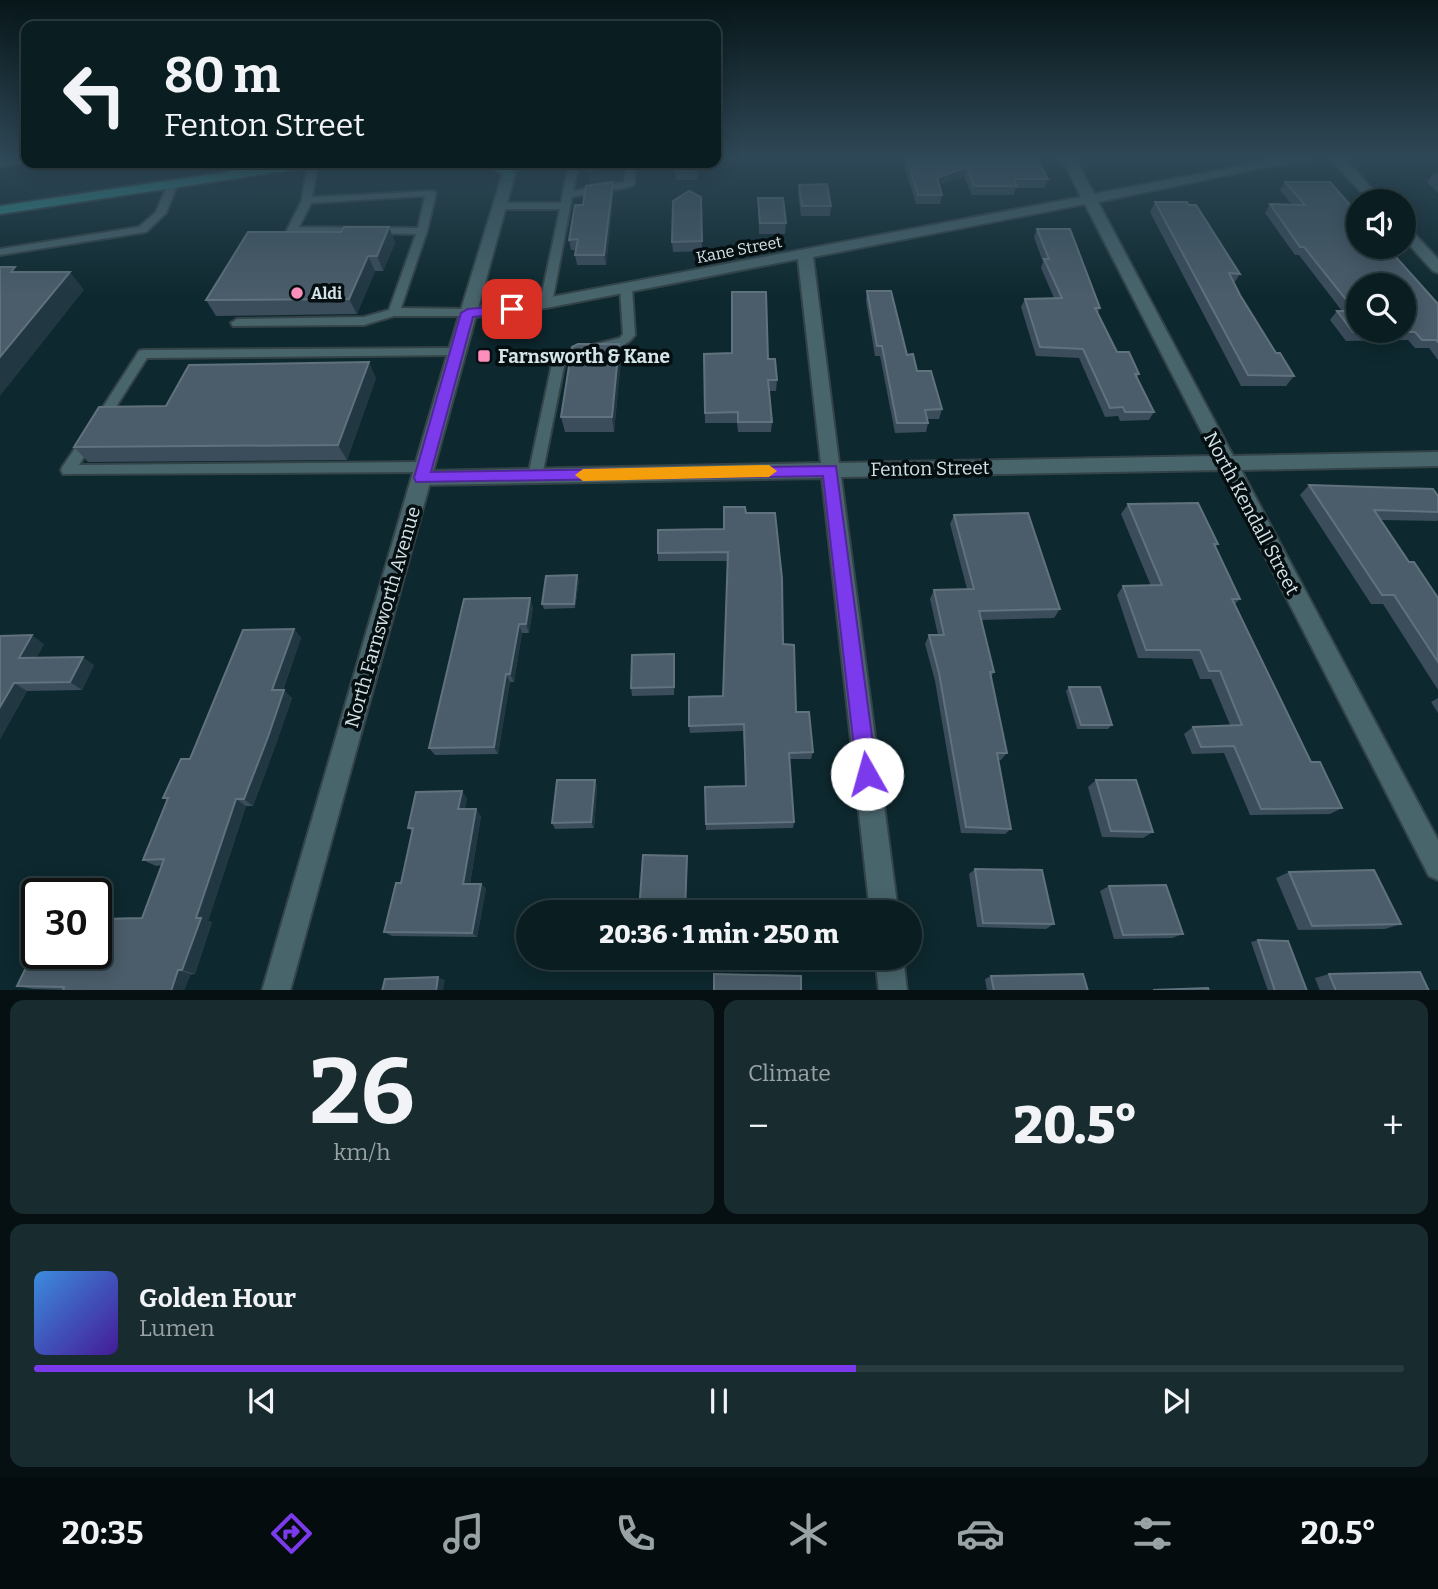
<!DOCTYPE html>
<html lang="en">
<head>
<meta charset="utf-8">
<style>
	body { margin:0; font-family:Bitter,serif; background:#182b2f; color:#f1f3f6; height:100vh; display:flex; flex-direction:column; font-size:26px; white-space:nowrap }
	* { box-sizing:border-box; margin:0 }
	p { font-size:23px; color:#99a2a5 }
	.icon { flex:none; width:38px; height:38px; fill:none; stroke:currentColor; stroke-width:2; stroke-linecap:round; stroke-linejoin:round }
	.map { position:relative; height:990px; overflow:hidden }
	.sheet { display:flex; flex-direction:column; gap:10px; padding:10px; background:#061013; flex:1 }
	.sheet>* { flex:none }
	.hud { position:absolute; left:21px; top:21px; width:700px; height:147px; border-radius:14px; box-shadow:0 4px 18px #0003,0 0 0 2px #2a3c40; background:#0a1e22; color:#f1f3f6; overflow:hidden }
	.buttons { position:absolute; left:1346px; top:189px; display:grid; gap:14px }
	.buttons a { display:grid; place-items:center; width:70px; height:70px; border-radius:50%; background:#0a1e22; box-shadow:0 4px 18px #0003,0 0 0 2px #2a3c40; font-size:35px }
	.speed { position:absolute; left:21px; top:878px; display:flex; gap:14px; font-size:35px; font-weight:700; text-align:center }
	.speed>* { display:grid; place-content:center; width:91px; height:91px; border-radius:50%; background:#0a1e22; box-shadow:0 4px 18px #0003,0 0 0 2px #2a3c40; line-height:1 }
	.speed .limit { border:4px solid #111; border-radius:10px; background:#fff; color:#111 }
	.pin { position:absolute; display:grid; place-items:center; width:60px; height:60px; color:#fff; margin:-30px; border-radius:14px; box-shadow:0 4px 10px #0006 }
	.me { position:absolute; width:77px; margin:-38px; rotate:353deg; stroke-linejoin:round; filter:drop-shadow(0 0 5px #0008) }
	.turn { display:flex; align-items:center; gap:24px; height:147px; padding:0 28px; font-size:32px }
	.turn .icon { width:91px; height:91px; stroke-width:2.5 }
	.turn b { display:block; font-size:49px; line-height:60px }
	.big { font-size:52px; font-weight:800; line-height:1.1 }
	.sheet .widget { flex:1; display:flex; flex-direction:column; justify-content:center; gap:10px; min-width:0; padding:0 24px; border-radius:14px; background:#182b2f }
	.sheet .dial { align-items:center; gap:0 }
	.dial b { font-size:91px; line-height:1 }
	.song { display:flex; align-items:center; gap:21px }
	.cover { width:84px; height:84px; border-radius:10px; background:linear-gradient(135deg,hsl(210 70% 55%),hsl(260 70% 35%)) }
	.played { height:7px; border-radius:4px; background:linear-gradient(90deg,#7c3aed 60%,#2a3c40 60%) }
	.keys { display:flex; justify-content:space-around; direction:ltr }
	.heat { display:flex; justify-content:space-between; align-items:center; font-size:38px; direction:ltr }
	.sheet .tiles { flex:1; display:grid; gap:10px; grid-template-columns:1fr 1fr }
	.widget:last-child { grid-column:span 2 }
	.trip { position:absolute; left:516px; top:900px; width:406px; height:70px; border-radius:35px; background:#0a1e22; box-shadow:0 4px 18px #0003,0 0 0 2px #2a3c40; font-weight:800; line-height:70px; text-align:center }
	.tab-bar { display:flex; height:112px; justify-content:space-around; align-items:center; background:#040c0e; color:#99a2a5 }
	.tab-bar .icon { width:49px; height:49px }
	.tab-bar .selected { color:#7c3aed }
	.tab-bar b { font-size:32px; color:#f1f3f6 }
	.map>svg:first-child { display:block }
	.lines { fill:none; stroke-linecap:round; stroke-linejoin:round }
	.service-casing { stroke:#334348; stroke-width:4 }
	.minor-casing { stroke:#334348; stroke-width:4 }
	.secondary-casing { stroke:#334348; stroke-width:4 }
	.primary-casing { stroke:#334348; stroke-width:4 }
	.service { fill:#49656c; fill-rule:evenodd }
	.minor { fill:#49656c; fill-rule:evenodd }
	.secondary { fill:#49656c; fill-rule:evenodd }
	.primary { fill:#2f908d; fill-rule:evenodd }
	.wall { fill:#3b4c5b }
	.shaded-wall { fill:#213742 }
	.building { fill:#4b5d6a; stroke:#60727d; stroke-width:2; fill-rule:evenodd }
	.route { fill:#7c3aed; stroke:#51269a; stroke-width:2 }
	.slow { fill:#f59e0b }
	.poi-dot { fill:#fe8ebc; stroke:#050f11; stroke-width:2.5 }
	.labels { text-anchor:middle; stroke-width:7; stroke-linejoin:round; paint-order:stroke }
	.far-street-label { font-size:16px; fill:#d4e3e7; stroke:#050f11 }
	.far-poi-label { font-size:16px; font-weight:bold; fill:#d4e3e7; stroke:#050f11; text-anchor:start }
	.poi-label { font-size:19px; font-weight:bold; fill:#d4e3e7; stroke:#050f11; text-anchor:start }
	.street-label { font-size:19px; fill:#d4e3e7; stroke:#050f11 }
</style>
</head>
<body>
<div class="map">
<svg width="1438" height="991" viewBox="0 0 1438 991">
	<rect width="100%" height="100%" fill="#0d282e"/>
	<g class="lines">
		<g class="service-casing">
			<g id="service">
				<polygon points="14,158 26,158 26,162 0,167 0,161"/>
				<path d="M 308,163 L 318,163 L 312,197 L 434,191 L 436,193 L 427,231 L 401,308 L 468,309 L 472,310 L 472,316 L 394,316 L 364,325 L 233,326 L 231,323 L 237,319 L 364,317 L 389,310 L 416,234 L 288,232 L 287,230 L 302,200 ZM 425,196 L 418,228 L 299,227 L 311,203 Z"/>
				<polygon points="569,163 579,163 573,191 624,182 626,163 636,163 634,184 629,187 572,197 552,303 546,307 540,303 560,209 500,209 495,206 500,203 561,203"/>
				<polygon points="173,180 178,183 166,213 146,232 0,255 0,249 139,227 156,212 168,183"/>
				<path d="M 626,285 L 632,288 L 635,335 C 620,357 583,348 564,366 L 542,476 L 540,480 L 530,480 L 528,476 L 552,364 L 564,352 L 620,338 L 623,334 L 620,288 Z"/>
				<polygon points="456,348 462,352 460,355 147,358 105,424 95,424 94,421 139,351 143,350"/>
				<polygon points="89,433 96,438 79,465 424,462 431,467 424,472 63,474 61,470 63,466 84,435"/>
			</g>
		</g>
		<g class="minor-casing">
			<g id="minor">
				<path d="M 1062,158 L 1075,158 L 1094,194 L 1282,158 L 1311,158 L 1098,202 L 1233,456 L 1438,452 L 1438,466 L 1241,470 L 1438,840 L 1438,880 L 1429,876 L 1221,470 L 841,477 L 898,912 L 870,912 L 822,478 L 422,485 L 415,483 L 413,478 L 415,473 L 422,471 L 821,463 L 798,259 L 546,308 L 468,318 L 460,313 L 468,308 L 546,298 L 1081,197 ZM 1085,204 L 1214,456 L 839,463 L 813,257 Z"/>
				<polygon points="1330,158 1344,158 1383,201 1369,201"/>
				<polygon points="234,163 246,163 237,178 227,178 225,175"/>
				<polygon points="1404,227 1409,228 1438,259 1438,273 1433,271 1404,239"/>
				<polygon points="875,957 903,957 907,991 879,991"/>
			</g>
		</g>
		<g class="secondary-casing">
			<polygon id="secondary" points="506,163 518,163 290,991 262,991 448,352"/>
		</g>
		<g class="primary-casing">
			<g id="primary">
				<polygon points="286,163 316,163 310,167 0,214 0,206"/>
				<polygon points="484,163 499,163 516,175 509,179"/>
			</g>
		</g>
		<use href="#service" class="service"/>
		<use href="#minor" class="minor"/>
		<use href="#secondary" class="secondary"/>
		<use href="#primary" class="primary"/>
	</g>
	<g class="wall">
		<polygon points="906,158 1037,158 1048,179 1045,188 1016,188 1014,195 972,195 964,176 939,185 942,195 940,204 916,204 904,165"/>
		<polygon points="675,163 698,163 697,180 676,180"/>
		<polygon points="1438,172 1438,193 1427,182 1434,173"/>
		<polygon points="1285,182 1438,304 1438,360 1429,348 1415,348 1408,340 1346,341 1330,320 1337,311 1342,311 1299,255 1295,255 1265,213 1270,204 1292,205 1280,190"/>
		<polygon points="799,185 831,206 830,216 801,216 798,195"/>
		<polygon points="614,192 606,265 577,265 575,255 576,250 571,250 569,240 583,205"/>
		<polygon points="701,197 702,251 673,252 672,242"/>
		<polygon points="758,198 786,223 785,234 759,234"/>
		<polygon points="1155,202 1240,274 1234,283 1240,295 1276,353 1294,376 1286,386 1241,386 1150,212"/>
		<polygon points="389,227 395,243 383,271 375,271 357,314 216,316 206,300 341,232"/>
		<polygon points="1037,229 1100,308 1098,313 1117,352 1139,374 1137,378 1154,412 1149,420 1120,421 1118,416 1105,417 1079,358 1036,356 1021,307 1025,299 1054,298 1041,268 1043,262 1034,237"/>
		<polygon points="867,291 942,409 939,419 927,419 928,423 926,432 895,433 880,356 875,356 866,301"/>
		<polygon points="704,354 768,359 777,380 776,391 769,391 772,422 771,432 738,432 737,423 705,423"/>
		<polygon points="621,359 614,432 565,432 561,417"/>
		<polygon points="376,378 347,460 88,462 74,447 166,406"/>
		<polygon points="1309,485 1438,496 1438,520 1437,521 1381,520 1409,562 1438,598 1438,690 1383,604 1371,604 1300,495"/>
		<polygon points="1128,504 1218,544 1215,547 1240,599 1234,605 1311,762 1342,808 1330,814 1250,815 1224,753 1192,754 1184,734 1193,727 1230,725 1211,679 1200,679 1192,659 1138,658 1117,595 1123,586 1151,586 1121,514"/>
		<polygon points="746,513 783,644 796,712 813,752 811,759 789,759 794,822 793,828 706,830 705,787 746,786 743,731 690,733 689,726 723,696 728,561 658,561 658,553 724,529"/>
		<polygon points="954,515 1060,609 1054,618 981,620 994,672 991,677 1007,753 1001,760 998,760 1011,829 1005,834 961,833 935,681 925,644 929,635 938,635 930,599 934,590 967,589 950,524"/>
		<polygon points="577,575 579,580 575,608 544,609 542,604"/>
		<polygon points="464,599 533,607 529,633 522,633 514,682 510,682 498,754 435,755 429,748"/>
		<polygon points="294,629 301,638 283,690 292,698 276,744 253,806 246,806 208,921 212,922 195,974 63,990 33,989 17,986 86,954 142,918 162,865 156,866 143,860 167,800 163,798"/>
		<polygon points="0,636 44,644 36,658 94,665 82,690 27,691 0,739"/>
		<polygon points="675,663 674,695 632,696 631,688"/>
		<polygon points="1069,687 1112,725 1108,729 1077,729 1066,691"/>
		<polygon points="1438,698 1438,713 1431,702"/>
		<polygon points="595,780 597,787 594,828 555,829 552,823"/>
		<polygon points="1096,780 1153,832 1143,838 1102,837 1088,787"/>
		<polygon points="467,798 465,809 481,816 470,884 481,884 486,889 477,937 392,936 384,932 401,883 412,831 408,828"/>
		<polygon points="975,869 1054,924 1046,929 977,927 969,874"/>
		<polygon points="1289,872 1401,924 1385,929 1298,930 1276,878"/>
		<polygon points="1109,886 1183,934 1172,938 1114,939 1100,891"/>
		<polygon points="1258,940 1307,991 1268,991 1251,942"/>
		<polygon points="1329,974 1429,991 1320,991 1315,978"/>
		<polygon points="991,976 1088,991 987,991 985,979"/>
	</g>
	<g class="shaded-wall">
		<polygon points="620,163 624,163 621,180 590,185 588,170"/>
		<polygon points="967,167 964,176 934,187 937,178"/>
		<polygon points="613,182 614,192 606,265 604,255"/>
		<polygon points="389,227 395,243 383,271 377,256"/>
		<polygon points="368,256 375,271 357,314 349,299"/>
		<polygon points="70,272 84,290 0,396 0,357"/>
		<polygon points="619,344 621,359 614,432 612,417"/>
		<polygon points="369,362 376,378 347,460 338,445"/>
		<polygon points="577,575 579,580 575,608 574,604"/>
		<polygon points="530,598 533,607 529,633 526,624"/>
		<polygon points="519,624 522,633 514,682 510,674"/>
		<polygon points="294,629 301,638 280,698 272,690"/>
		<polygon points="32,635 44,644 32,666 19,658"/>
		<polygon points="674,654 675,663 674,695"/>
		<polygon points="83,657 94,665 82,690 70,682"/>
		<polygon points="506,674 510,682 498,754 494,747"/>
		<polygon points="14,683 27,691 0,739 0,707"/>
		<polygon points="284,690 292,698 276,744 253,806 244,799"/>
		<polygon points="595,780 597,787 594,828 591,822"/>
		<polygon points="462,791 467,798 464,816 458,809"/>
		<polygon points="236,799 246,806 208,921 212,922 195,974 182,970 196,918"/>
		<polygon points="476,809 481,816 469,889 463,884"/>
		<polygon points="687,856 686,912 685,912"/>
		<polygon points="481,884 486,889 477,937 472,933"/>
		<polygon points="178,970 191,974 184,991 171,991"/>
		<polygon points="438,977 445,980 443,991 436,991"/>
	</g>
	<g class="building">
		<polygon points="907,158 1037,158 1048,179 1014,179 1017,186 974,186 967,167 937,178 942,195 918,195"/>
		<polygon points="589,163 620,163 620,165 588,170"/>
		<polygon points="675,163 697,163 697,169 675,170"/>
		<polygon points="613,182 604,255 575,255 578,239 569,240 575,205 583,205 586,186"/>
		<path d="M 1285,182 L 1330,182 L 1358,214 L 1358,247 L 1387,247 L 1438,304 L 1438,342 L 1436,340 L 1422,340 L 1415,332 L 1353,332 L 1337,311 L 1355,311 L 1304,247 L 1300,247 L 1270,204 L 1305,205 ZM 1358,285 L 1404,285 L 1404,331 L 1358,331 Z"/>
		<polygon points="827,184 831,206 802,206 799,185"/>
		<polygon points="689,191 701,197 702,241 672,242 673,201"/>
		<polygon points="758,198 783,198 786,223 760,223"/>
		<polygon points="1155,202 1187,202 1189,205 1196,205 1240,274 1229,273 1240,295 1276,353 1280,353 1294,376 1248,375"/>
		<polygon points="344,227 389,227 377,256 368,256 349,299 206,300 248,232 341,232"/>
		<polygon points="1037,229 1070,229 1100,308 1095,308 1117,352 1129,352 1139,374 1135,374 1154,412 1125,412 1123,407 1110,408 1083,349 1040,347 1025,299 1062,298 1044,259 1049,259"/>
		<polygon points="0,267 15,267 11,272 70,272 0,357"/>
		<polygon points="867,291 891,291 907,355 913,354 917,371 931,371 942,409 925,410 928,423 897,423 882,346 877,346"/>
		<polygon points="732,292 766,292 768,359 775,359 777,380 768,380 772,422 738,422 738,412 705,413 704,354 732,353"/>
		<polygon points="578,344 619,344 612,417 561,417 572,347"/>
		<polygon points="369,362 338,445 74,447 99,407 166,406 189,365"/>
		<polygon points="1309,485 1433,489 1438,496 1438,512 1374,510 1409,562 1414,562 1438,598 1438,662 1394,595 1382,595"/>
		<polygon points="1198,503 1218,544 1214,544 1240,599 1232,599 1311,762 1320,762 1342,808 1261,809 1234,746 1201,747 1193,727 1242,725 1220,671 1209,671 1200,650 1146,650 1123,586 1162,585 1128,504"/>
		<polygon points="724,507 745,507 746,513 775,513 782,578 783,644 794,645 796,712 809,712 813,752 789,753 794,822 706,824 705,787 746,786 744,724 689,726 689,697 723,696 728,552 658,553 658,530 724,529"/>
		<polygon points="1028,513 1060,609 979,611 994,672 990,672 1007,753 997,753 1011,829 966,827 939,673 929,635 944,635 934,590 974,589 954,515"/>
		<polygon points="577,575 574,604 542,604 546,576"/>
		<polygon points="530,598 526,624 519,624 510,674 506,674 494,747 429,748 464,599"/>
		<polygon points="294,629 272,690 284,690 268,737 244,799 236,799 196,918 201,918 182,970 178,970 171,991 63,991 64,987 17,986 33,953 96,954 96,930 101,919 142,918 164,859 143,860 168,798 163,798 181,759 190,759 243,630"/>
		<polygon points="32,635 19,658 83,657 70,682 14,683 0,707 0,636"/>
		<polygon points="674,654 674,687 631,688 632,655"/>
		<polygon points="1069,687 1100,687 1112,725 1081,725"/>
		<polygon points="557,780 595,780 591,822 552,823"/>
		<polygon points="1096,780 1136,780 1153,832 1111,831"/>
		<polygon points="462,791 458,809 476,809 463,884 481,884 472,933 384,932 396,883 401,883 413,828 408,828 416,792"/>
		<polygon points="643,855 687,856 685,912 639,912"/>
		<polygon points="975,869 1042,870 1054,924 983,923"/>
		<polygon points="1374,870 1401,924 1312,926 1289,872"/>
		<polygon points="1166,885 1183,934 1123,935 1109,886"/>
		<polygon points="1258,940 1288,941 1307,991 1275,991"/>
		<polygon points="1420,972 1429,991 1336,991 1329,974"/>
		<polygon points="714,974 801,976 801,991 714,991"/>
		<polygon points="1083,974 1088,991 994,991 991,976"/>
		<polygon points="438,977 436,991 382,991 385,979"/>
		<polygon points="1208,988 1209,991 1154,991 1154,990"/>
	</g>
	<linearGradient id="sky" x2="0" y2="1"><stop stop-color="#071619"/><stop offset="0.53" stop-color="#2f4857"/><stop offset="1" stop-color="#2f4857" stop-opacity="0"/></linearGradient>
	<rect width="1438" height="297" fill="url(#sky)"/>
	<polygon class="route" points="512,305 517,306 517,312 473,317 431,472 836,466 877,774 874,781 867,784 860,781 857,774 823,476 416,482 414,478 461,313 468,309"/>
	<polygon class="slow" points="769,465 777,471 769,477 583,481 575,475 583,469"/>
	<g class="poi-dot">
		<circle cx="297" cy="293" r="7"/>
		<rect x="477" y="349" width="14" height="14" rx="3.5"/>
	</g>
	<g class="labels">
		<g class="far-street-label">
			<text transform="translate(739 249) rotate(-11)" y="6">Kane Street</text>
		</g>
		<g class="far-poi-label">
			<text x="311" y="299">Aldi</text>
		</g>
		<g class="poi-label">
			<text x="498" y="363">Farnsworth &amp; Kane</text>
		</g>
		<g class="street-label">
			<text transform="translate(930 468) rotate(-1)" y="7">Fenton Street</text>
			<text transform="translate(1252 513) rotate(62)" y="7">North Kendall Street</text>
			<text transform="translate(382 617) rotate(-74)" y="7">North Farnsworth Avenue</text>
		</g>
	</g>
</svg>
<div class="buttons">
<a><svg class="icon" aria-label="sound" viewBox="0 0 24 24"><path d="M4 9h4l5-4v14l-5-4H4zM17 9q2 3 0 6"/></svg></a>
<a><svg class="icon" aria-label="search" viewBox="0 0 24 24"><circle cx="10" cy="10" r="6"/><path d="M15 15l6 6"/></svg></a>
</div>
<div class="speed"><div class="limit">30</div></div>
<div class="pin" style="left:512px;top:309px;background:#d93025"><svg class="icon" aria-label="arrive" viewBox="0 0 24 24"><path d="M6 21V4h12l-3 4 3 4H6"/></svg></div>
<svg class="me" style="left:867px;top:774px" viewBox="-20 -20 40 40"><circle r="19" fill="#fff"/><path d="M0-13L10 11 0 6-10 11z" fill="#7c3aed"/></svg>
<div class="trip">20:36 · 1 min · 250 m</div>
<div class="hud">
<div class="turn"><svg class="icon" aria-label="left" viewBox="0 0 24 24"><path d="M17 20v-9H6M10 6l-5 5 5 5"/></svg><div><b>80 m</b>Fenton Street</div></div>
</div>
</div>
<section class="sheet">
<div class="tiles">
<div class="widget dial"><b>26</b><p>km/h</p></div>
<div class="widget"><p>Climate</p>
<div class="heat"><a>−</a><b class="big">20.5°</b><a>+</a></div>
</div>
<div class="widget">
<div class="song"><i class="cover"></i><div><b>Golden Hour</b><p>Lumen</p></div></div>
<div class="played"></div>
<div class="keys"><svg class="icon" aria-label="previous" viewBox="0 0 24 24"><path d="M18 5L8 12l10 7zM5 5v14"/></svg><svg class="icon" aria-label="pause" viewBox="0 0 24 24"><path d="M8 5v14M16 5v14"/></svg><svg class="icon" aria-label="next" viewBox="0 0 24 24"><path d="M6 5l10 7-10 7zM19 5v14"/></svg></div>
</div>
</div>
</section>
<nav class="tab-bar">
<b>20:35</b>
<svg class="icon selected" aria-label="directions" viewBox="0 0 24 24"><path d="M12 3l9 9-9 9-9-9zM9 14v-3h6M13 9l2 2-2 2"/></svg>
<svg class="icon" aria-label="music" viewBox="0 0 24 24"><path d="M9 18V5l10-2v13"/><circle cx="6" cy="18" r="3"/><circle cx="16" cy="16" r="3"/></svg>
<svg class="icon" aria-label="phone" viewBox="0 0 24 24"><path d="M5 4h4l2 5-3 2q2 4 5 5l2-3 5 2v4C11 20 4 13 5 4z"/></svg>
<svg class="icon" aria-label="climate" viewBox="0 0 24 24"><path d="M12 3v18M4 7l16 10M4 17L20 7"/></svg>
<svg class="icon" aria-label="car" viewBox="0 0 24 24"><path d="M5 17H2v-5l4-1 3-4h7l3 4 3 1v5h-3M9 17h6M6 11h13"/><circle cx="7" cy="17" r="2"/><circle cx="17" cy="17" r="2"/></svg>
<svg class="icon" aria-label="filters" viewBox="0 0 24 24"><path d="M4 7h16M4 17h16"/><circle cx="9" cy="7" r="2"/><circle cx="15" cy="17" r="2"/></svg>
<b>20.5°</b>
</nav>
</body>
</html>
